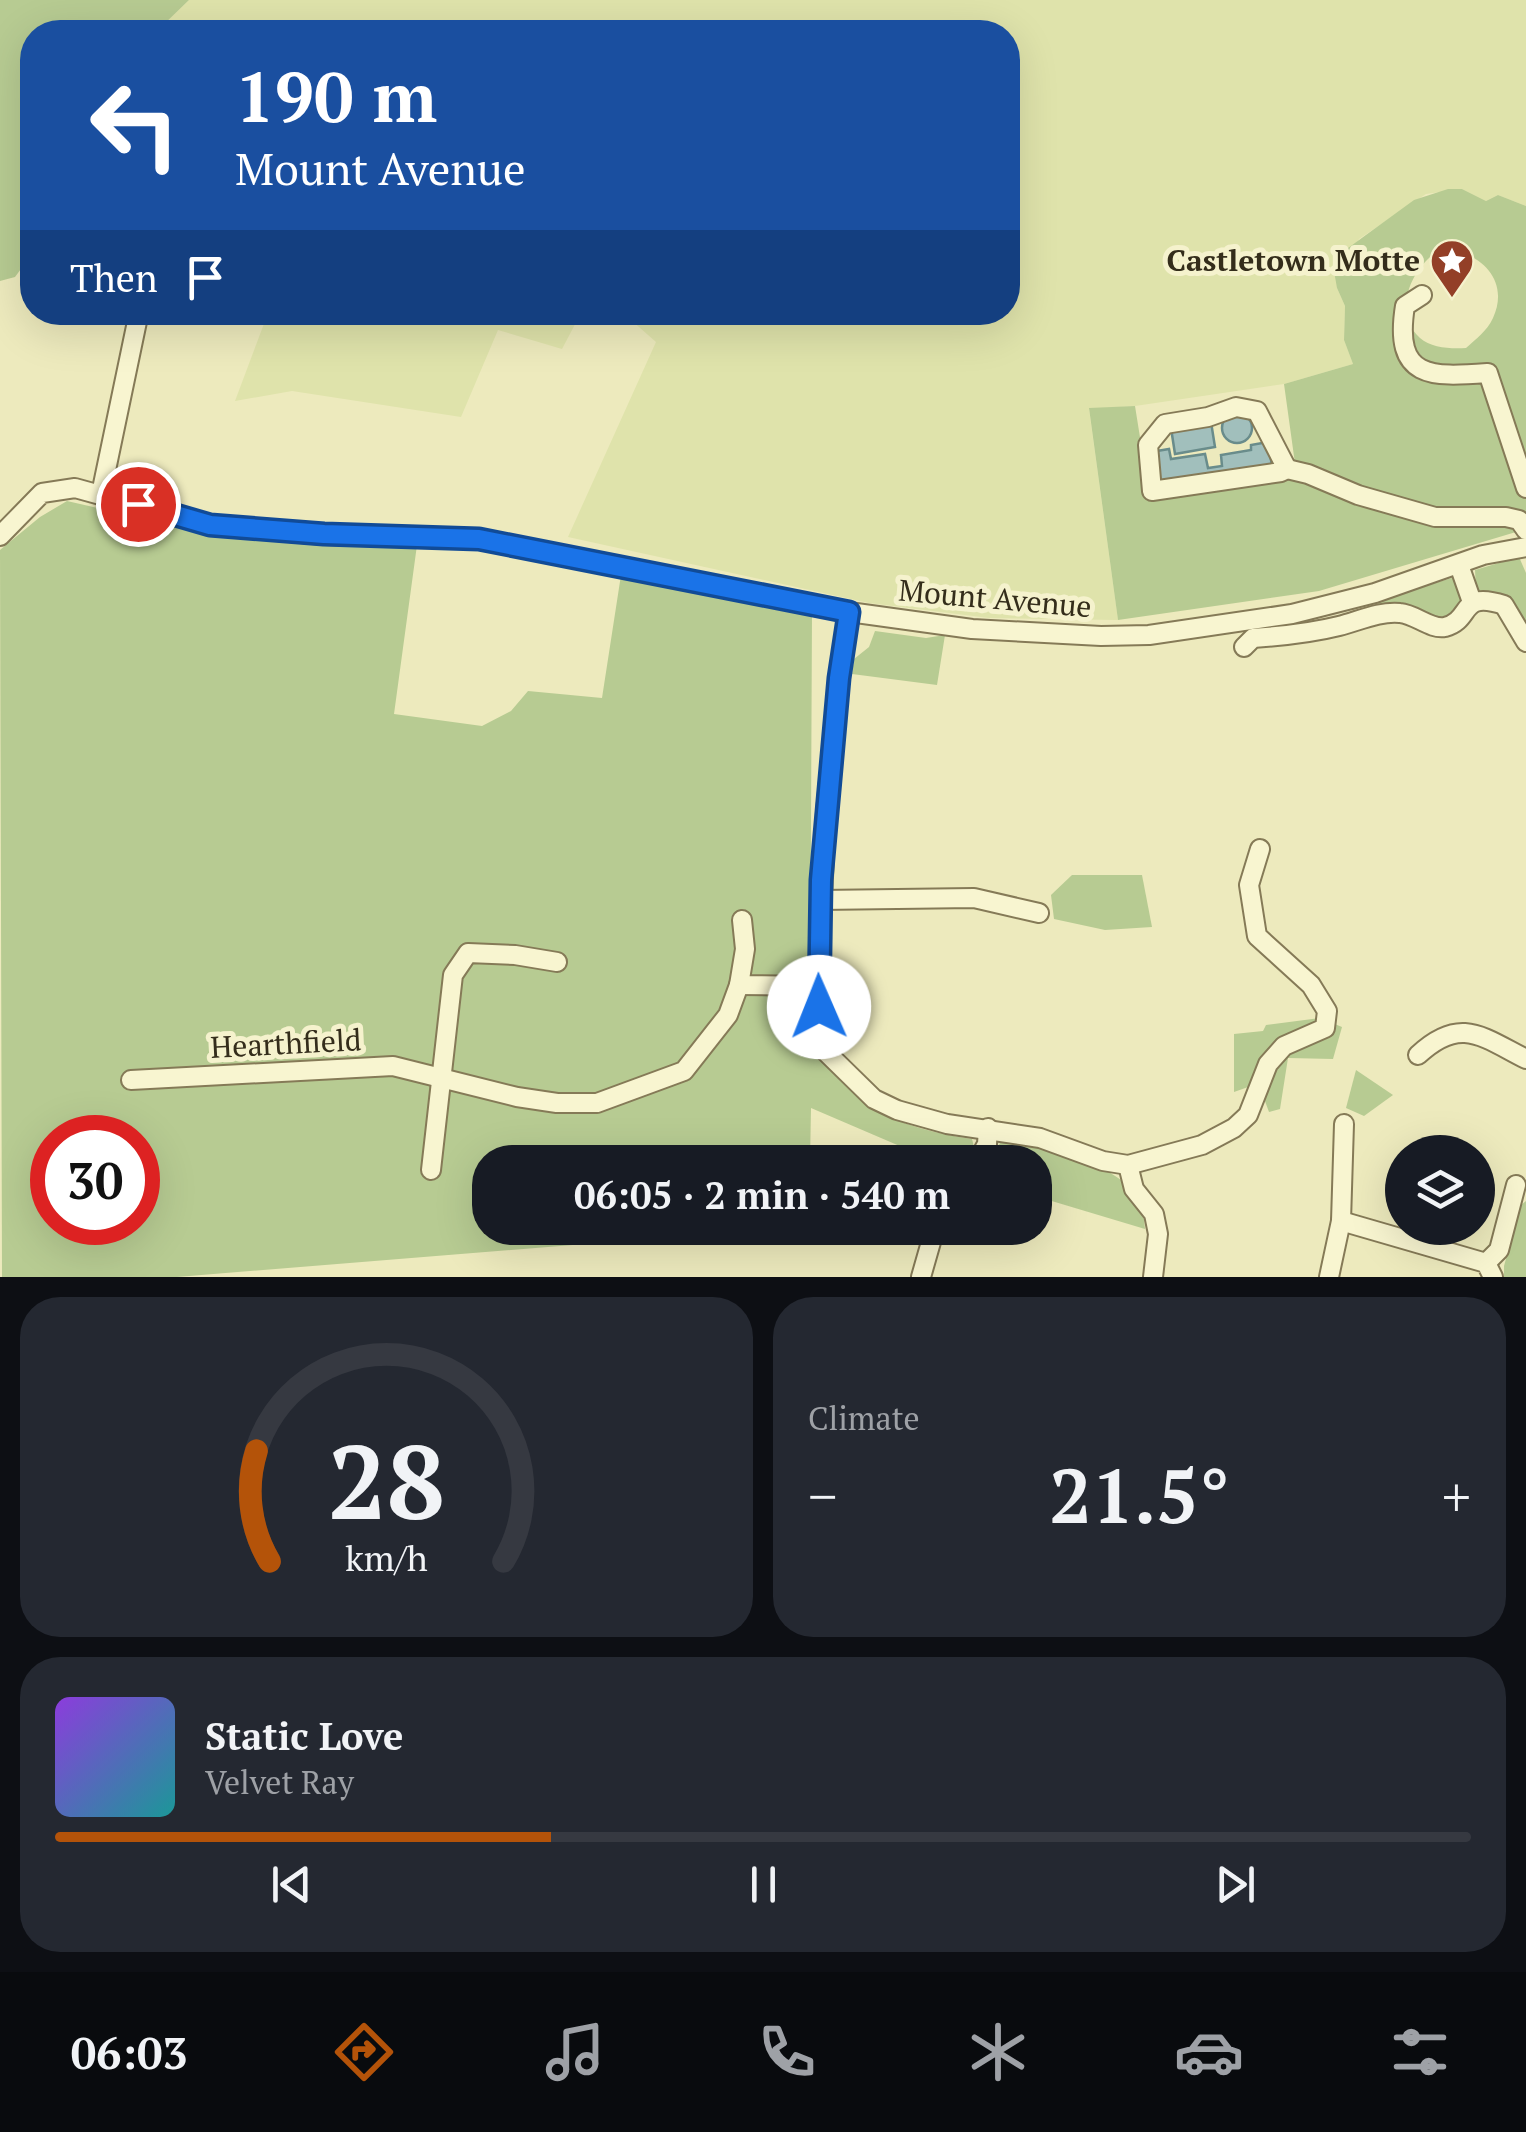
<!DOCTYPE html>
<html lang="en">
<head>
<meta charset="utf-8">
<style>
	body { margin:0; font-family:"PT Serif",serif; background:#242831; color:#f1f3f6; height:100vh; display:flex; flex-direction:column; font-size:38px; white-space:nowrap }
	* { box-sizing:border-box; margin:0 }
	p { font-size:32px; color:#9ea1a6 }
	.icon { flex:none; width:55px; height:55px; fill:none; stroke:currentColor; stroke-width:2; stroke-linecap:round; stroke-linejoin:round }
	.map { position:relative; height:1277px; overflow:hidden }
	.drawer { display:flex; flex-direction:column; gap:20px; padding:20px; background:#0d0f14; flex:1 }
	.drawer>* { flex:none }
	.top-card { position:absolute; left:20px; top:20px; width:1000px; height:305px; border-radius:40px; box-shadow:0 10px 40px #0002; background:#1a4fa0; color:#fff; overflow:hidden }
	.fabs { position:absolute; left:1385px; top:1135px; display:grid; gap:20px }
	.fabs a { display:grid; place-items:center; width:110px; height:110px; border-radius:50%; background:#171b24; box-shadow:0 10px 40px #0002; font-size:50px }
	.speed { position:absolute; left:30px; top:1115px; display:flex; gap:20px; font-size:50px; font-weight:700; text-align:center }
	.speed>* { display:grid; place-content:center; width:130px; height:130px; border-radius:50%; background:#171b24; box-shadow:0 10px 40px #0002; line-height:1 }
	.speed .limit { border:15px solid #d22; background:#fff; color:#111 }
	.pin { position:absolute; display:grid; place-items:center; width:85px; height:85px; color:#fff; margin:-42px; border:5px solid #fff; border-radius:50%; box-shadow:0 2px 10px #0007 }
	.me { position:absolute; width:110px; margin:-55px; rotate:359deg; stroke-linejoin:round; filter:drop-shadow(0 0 8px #0008) }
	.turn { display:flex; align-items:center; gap:35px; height:210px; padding:0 50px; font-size:45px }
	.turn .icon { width:130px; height:130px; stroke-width:2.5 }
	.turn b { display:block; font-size:70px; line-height:85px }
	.then { display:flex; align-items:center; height:95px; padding:0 50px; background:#0003; gap:20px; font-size:38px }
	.big { font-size:75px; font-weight:600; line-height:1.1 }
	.drawer .widget { flex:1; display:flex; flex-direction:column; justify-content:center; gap:15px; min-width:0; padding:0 35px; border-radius:40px; background:#242831 }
	.drawer .dial { align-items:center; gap:0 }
	.dial svg { height:260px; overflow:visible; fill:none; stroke:#363941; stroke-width:7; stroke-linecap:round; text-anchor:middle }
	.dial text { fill:#f1f3f6; stroke:none }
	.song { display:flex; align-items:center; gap:30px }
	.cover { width:120px; height:120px; border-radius:15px; background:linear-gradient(135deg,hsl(270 70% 55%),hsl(180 70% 35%)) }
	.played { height:10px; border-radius:5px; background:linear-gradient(90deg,#b45309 35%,#363941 35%) }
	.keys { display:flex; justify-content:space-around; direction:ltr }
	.heat { display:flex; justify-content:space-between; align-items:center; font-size:55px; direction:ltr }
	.drawer .tiles { flex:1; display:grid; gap:20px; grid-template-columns:1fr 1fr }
	.widget:last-child { grid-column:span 2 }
	.trip { position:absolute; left:472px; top:1145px; width:580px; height:100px; border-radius:40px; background:#171b24; box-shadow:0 10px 40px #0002; font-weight:600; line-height:100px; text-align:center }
	.dock { display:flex; height:160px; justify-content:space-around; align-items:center; background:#090b0e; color:#9ea1a6 }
	.dock .icon { width:70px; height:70px }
	.dock .on { color:#b45309 }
	.dock b { font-size:45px; color:#f1f3f6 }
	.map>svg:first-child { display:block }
	.farmland { fill:#dfe3ab }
	.green { fill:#b7cb92; fill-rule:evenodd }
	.water { fill:#a1bfbc; stroke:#698c8b; stroke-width:2.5 }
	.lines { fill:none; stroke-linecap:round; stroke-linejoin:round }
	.minor-casing { stroke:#857a57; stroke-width:22 }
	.minor { stroke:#f8f5d0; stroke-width:18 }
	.route-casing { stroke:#114b97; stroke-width:25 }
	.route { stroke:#1a73e8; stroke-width:18 }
	.labels { text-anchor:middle; stroke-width:10; stroke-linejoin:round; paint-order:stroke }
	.poi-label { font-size:30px; font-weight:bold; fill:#342d1b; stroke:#f5f2cd; text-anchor:end }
	.street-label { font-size:30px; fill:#342d1b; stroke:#f5f2cd }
</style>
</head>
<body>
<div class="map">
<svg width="1526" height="1277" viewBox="0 0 1526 1277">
	<rect width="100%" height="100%" fill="#edeabd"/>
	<g class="farmland">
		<polygon points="189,0 1526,0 1526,206 1498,195 1486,201 1462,189 1426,194 1359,239 1337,288 1345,306 1344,340 1353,364 1284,384 1135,406 1089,409 1118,620 989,618 869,603 568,537 656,342 623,313 1008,312 1008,32 156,32"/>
		<polygon points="268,313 268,312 581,313 562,349 498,330 461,417 292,391 235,401"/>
	</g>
	<g class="green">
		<polygon points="0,0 189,0 156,32 32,32 32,254 15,277 0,281"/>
		<path d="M 1448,189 L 1462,189 L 1486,201 L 1498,195 L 1526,206 L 1526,529 L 1319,591 L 1118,620 L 1089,408 L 1135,406 L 1150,500 L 1297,478 L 1284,384 L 1353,364 L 1344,340 L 1345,306 L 1337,288 L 1334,271 L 1344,251 L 1414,200 ZM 1440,250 C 1478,249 1511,279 1493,318 C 1487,331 1476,339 1466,348 C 1451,349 1431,348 1420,338 C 1391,312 1412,266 1440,250 Z"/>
		<path d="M 67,501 L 229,538 L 417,545 L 394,714 L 482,726 L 511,711 L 528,691 L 602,698 L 621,575 L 812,612 L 810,1039 C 823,1055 834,1074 849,1089 C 879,1120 930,1133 972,1139 L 974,1147 L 966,1162 L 937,1162 L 811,1108 L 810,1162 L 490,1162 L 490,1228 L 782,1228 L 177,1277 L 2,1277 L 0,550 L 40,517 ZM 52,1138 L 138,1138 L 138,1222 L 52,1222 Z"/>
		<path d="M 1519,557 L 1526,573 L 1526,627 C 1512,597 1504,601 1476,591 L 1475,570 Z"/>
		<polygon points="1455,577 1461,603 1448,618 1433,617 1410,607 1370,603"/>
		<polygon points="875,631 926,638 945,635 937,685 852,674 854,659 869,647"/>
		<polygon points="1072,875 1142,875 1152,927 1105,930 1054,919 1051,895"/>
		<polygon points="1320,1018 1342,1027 1333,1059 1288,1058 1280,1109 1269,1112 1262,1093 1251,1086 1234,1092 1234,1034 1263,1031 1266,1025"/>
		<polygon points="1356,1070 1393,1095 1364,1116 1346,1108"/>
		<path d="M 1003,1138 C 1045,1146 1090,1156 1125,1183 L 1125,1194 L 1143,1211 L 1145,1229 L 1035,1196 L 1035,1162 L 989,1162 Z"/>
		<polygon points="1526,1201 1526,1277 1504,1277 1504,1266 1521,1205"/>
	</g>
	<g class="water">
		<circle cx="1237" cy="428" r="15"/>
		<polygon points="1211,422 1215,447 1175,454 1171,428"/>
		<polygon points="1268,442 1272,466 1156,485 1151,452 1169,449 1171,459 1205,454 1208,468 1222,466 1221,455 1251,450 1251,445"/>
	</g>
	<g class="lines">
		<g class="minor-casing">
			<g id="minor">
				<path d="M 1422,295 L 1405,306 C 1393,380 1432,377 1488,373 L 1526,488"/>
				<polygon points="1236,407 1257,411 1287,469 1281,472 1152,491 1148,445 1165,424 1208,417"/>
				<polyline points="1287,469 1308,474 1358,495 1435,517 1506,517 1519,520 1526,530"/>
				<polyline points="101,494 139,312"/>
				<polyline points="0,536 42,493 75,488 209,525 324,535 479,539 849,612 972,629 1101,636 1149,635 1292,614 1375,593 1483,555 1526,547"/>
				<polyline points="1459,565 1472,602"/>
				<polyline points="849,612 839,678 826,812 818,986 820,1028 826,1052 874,1099 897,1110 947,1124 1040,1138 1103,1161 1128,1165 1202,1145 1234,1128 1248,1115 1268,1064 1284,1046 1325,1028 1327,1011 1311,985 1257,936 1249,885 1260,849"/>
				<path d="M 1244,647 L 1253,638 C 1282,636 1311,633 1339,626 C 1359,621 1379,611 1400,613 C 1415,614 1431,630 1445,627 C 1473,620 1458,590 1504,605 L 1526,642"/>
				<polyline points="820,900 974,898 1039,913"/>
				<polyline points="742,920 745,949 739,985 818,986"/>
				<path d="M 1418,1055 C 1460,1016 1481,1036 1526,1059"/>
				<polyline points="131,1080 393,1066 517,1097 557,1103 597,1103 684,1071 728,1015 739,985"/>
				<polyline points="977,1162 987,1144 988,1128"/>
				<polyline points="1128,1165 1134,1189 1154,1214 1158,1234 1153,1277"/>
				<polyline points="431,1170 453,975 468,953 515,955 557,962"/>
				<polyline points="1341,1221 1486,1263 1493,1277"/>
				<polyline points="1486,1263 1499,1250 1516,1185"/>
				<polyline points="921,1277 935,1228"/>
				<polyline points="1329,1277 1341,1221 1344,1124"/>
			</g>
		</g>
		<use href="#minor" class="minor"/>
	</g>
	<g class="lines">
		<g class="route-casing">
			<polyline id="route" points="138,504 210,525 324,534 479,539 849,612 839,678 821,880 819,1007"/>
		</g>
		<use href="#route" class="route"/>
	</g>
	<defs>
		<g id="sight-pin" transform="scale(2.25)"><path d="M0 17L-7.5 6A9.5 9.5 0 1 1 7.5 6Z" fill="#933f27" stroke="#f5f2cd"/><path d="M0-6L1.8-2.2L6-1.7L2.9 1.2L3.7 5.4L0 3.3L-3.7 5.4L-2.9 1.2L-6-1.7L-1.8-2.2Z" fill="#fff"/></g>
	</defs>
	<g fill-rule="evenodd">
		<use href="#sight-pin" x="1452" y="261"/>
	</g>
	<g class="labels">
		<g class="poi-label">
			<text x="1420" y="271">Castletown Motte</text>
		</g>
		<g class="street-label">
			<text transform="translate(995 599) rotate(5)" y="10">Mount Avenue</text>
			<text transform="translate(286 1044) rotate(-3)" y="10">Hearthfield</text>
		</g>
	</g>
</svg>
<div class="fabs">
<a><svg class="icon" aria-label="layers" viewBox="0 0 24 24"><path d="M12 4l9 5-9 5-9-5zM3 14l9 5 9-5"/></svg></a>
</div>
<div class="speed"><div class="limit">30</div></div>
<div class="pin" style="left:138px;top:504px;background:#d93025"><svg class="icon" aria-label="arrive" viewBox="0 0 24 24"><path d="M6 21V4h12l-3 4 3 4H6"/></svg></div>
<svg class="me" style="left:819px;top:1007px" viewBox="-20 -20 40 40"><circle r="19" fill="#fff"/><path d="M0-13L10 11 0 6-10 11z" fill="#1a73e8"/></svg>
<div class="trip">06:05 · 2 min · 540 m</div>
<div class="top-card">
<div class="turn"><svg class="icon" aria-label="left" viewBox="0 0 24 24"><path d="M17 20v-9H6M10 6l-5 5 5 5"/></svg><div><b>190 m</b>Mount Avenue</div></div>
<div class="then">Then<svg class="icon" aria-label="arrive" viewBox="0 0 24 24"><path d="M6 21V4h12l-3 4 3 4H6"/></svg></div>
</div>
</div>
<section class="drawer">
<div class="tiles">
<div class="widget dial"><svg viewBox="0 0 100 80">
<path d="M14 69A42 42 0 1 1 86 69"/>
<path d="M14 69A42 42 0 0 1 10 35" stroke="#b45309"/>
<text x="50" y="56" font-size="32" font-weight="700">28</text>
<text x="50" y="72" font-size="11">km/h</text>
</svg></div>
<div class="widget"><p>Climate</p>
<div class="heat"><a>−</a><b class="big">21.5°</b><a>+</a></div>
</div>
<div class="widget">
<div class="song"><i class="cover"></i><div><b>Static Love</b><p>Velvet Ray</p></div></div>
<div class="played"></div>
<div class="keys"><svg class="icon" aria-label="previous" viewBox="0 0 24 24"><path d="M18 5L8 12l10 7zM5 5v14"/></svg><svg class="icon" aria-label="pause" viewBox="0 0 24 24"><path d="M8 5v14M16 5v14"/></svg><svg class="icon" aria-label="next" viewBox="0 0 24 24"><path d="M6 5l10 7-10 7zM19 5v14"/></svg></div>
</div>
</div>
</section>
<nav class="dock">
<b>06:03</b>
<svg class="icon on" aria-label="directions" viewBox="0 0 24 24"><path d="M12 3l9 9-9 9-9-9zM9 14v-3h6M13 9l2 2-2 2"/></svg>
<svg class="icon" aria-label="music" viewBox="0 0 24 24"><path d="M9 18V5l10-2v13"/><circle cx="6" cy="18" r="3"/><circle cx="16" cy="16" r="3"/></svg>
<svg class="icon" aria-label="phone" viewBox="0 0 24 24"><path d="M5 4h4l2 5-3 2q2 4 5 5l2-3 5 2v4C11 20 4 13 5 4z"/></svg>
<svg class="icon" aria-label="climate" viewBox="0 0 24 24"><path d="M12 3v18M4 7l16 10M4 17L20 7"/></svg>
<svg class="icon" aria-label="car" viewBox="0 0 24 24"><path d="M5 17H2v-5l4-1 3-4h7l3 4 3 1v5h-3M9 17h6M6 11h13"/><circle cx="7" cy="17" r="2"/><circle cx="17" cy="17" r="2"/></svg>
<svg class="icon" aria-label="filters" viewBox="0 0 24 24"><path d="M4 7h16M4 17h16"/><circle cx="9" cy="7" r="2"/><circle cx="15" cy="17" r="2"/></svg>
</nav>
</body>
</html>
